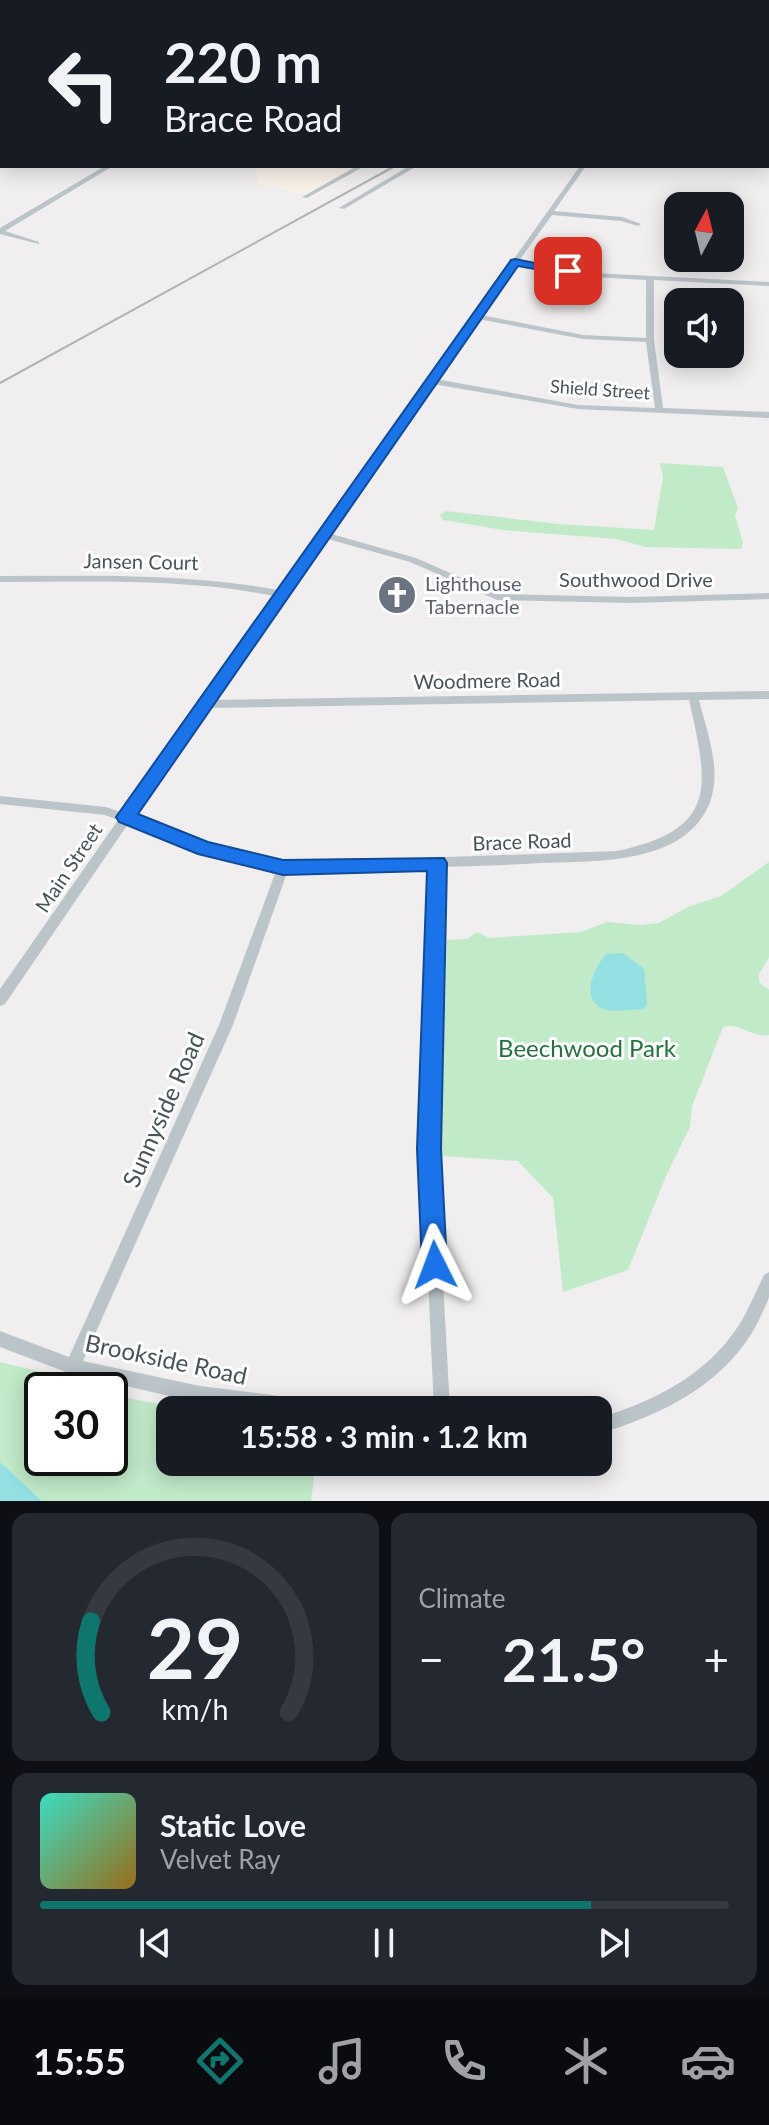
<!DOCTYPE html>
<html lang="en">
<head>
<meta charset="utf-8">
<style>
	body { margin:0; font-family:Lato,sans-serif; background:#242831; color:#f1f3f6; height:100vh; display:flex; flex-direction:column; font-size:30px; white-space:nowrap }
	* { box-sizing:border-box; margin:0 }
	p { font-size:26px; color:#9ea1a6 }
	.icon { flex:none; width:44px; height:44px; fill:none; stroke:currentColor; stroke-width:2; stroke-linecap:round; stroke-linejoin:round }
	.map { position:relative; height:1501px; overflow:hidden }
	.drawer { display:flex; flex-direction:column; gap:12px; padding:12px; background:#0d0f14; flex:1 }
	.drawer>* { flex:none }
	.guide { position:absolute; left:0px; top:0px; width:770px; height:168px; box-shadow:0 4px 20px #0003; background:#171b24; color:#f1f3f6; overflow:hidden }
	.needle { width:52px; rotate:7deg }
	.buttons { position:absolute; left:664px; top:192px; display:grid; gap:16px }
	.buttons a { display:grid; place-items:center; width:80px; height:80px; border-radius:16px; background:#171b24; box-shadow:0 4px 20px #0003; font-size:40px }
	.speed { position:absolute; left:24px; top:1372px; display:flex; gap:16px; font-size:40px; font-weight:700; text-align:center }
	.speed>* { display:grid; place-content:center; width:104px; height:104px; border-radius:50%; background:#171b24; box-shadow:0 4px 20px #0003; line-height:1 }
	.speed .limit { border:4px solid #111; border-radius:12px; background:#fff; color:#111 }
	.pin { position:absolute; display:grid; place-items:center; width:68px; height:68px; color:#fff; margin:-34px; border-radius:16px; box-shadow:0 4px 12px #0006 }
	.me { position:absolute; width:88px; margin:-44px; rotate:357deg; stroke-linejoin:round; filter:drop-shadow(0 0 6px #0008) }
	.turn { display:flex; align-items:center; gap:28px; height:168px; padding:0 32px; font-size:36px }
	.turn .icon { width:104px; height:104px; stroke-width:2.5 }
	.turn b { display:block; font-size:56px; line-height:68px }
	.big { font-size:60px; font-weight:700; line-height:1.1 }
	.drawer .tile { flex:1; display:flex; flex-direction:column; justify-content:center; gap:12px; min-width:0; padding:0 28px; border-radius:16px; background:#242831 }
	.drawer .dial { align-items:center; gap:0 }
	.dial svg { height:208px; overflow:visible; fill:none; stroke:#363941; stroke-width:7; stroke-linecap:round; text-anchor:middle }
	.dial text { fill:#f1f3f6; stroke:none }
	.song { display:flex; align-items:center; gap:24px }
	.cover { width:96px; height:96px; border-radius:12px; background:linear-gradient(135deg,hsl(170 70% 55%),hsl(40 70% 35%)) }
	.played { height:8px; border-radius:4px; background:linear-gradient(90deg,#0f766e 80%,#363941 80%) }
	.keys { display:flex; justify-content:space-around; direction:ltr }
	.heat { display:flex; justify-content:space-between; align-items:center; font-size:44px; direction:ltr }
	.drawer .tiles { flex:1; display:grid; gap:12px; grid-template-columns:1fr 1fr }
	.tile:last-child { grid-column:span 2 }
	.trip { position:absolute; left:156px; top:1396px; width:456px; height:80px; border-radius:16px; background:#171b24; box-shadow:0 4px 20px #0003; font-weight:700; line-height:80px; text-align:center }
	.tabs { display:flex; height:128px; justify-content:space-around; align-items:center; background:#090b0e; color:#9ea1a6 }
	.tabs .icon { width:56px; height:56px }
	.tabs .on { color:#0f766e }
	.tabs b { font-size:36px; color:#f1f3f6 }
	.map>svg:first-child { display:block }
	.commercial { fill:#faf2e9 }
	.green { fill:#c1eac9 }
	.water { fill:#92e0e2 }
	.building { fill:#c9ccd0; stroke:#d2d5d9; stroke-width:2 }
	.lines { fill:none; stroke-linecap:round; stroke-linejoin:round }
	.minor { fill:#bbc5c9; fill-rule:evenodd }
	.major { fill:#b0c2ca; fill-rule:evenodd }
	.rail { stroke:#b1b4b7; stroke-width:2 }
	.route { fill:#1a73e8; stroke:#114b97; stroke-width:2 }
	.labels { text-anchor:middle; stroke-width:6; stroke-linejoin:round; paint-order:stroke }
	.far-street-label { font-size:18px; fill:#485459; stroke:#fff }
	.street-label { font-size:20px; fill:#485459; stroke:#fff }
	.worship-label { font-size:20px; fill:#5b616d; stroke:#fff; text-anchor:start }
	.near-park-label { font-size:24px; fill:#21733b; stroke:#fff }
	.near-street-label { font-size:24px; fill:#485459; stroke:#fff }
</style>
</head>
<body>
<div class="map">
<svg width="769" height="1501" viewBox="0 0 769 1501">
	<rect width="100%" height="100%" fill="#f0eeee"/>
	<polygon class="commercial" points="255,166 366,166 314,197 258,183"/>
	<g class="green">
		<polygon points="660,463 723,467 738,508 735,515 743,543 741,549 646,547 616,539 503,530 443,520 440,515 446,511 559,524 654,530 663,477"/>
		<path d="M 769,862 L 769,957 L 759,974 L 759,982 L 769,990 L 769,1035 C 751,1038 740,1022 723,1027 L 692,1106 L 690,1127 L 666,1176 L 628,1270 L 563,1292 L 553,1198 L 518,1161 L 441,1156 L 447,940 L 467,939 L 477,932 L 489,938 L 581,932 L 607,922 L 641,925 L 659,923 L 688,907 L 721,896 Z"/>
		<polygon points="0,1362 37,1371 87,1390 42,1390 42,1458 110,1458 110,1395 193,1410 170,1410 170,1462 316,1462 311,1501 42,1501 0,1462"/>
	</g>
	<g class="water">
		<path d="M 623,953 L 644,969 L 647,1004 L 643,1009 C 632,1009 614,1013 604,1009 C 579,999 594,968 606,954 Z"/>
		<polygon points="0,1462 42,1501 0,1501"/>
	</g>
	<polygon class="building" points="388,580 407,581 405,604 386,604"/>
	<g class="lines">
		<g class="minor">
			<rect x="768" y="20" width="1" height="4"/>
			<polygon points="2,40 2,44 0,45 0,41"/>
			<rect x="0" y="103" width="2" height="4"/>
			<polygon points="2,146 2,150 0,151 0,147"/>
			<polygon points="105,166 113,166 5,231 39,242 39,244 0,234 0,228"/>
			<polygon points="357,166 365,166 307,198 302,197"/>
			<polygon points="409,166 417,166 344,209 339,208"/>
			<path d="M 580,166 L 586,166 L 554,211 L 622,217 L 641,224 L 638,226 L 621,221 L 552,215 L 519,261 L 593,273 L 769,282 L 769,286 L 654,280 L 654,340 L 663,408 L 769,412 L 769,418 L 578,409 L 433,384 L 328,533 L 416,558 L 498,594 L 631,597 L 769,593 L 769,599 L 631,603 L 497,600 L 410,562 L 324,538 L 213,700 L 769,691 L 769,699 L 699,700 C 707,732 722,770 710,802 C 686,865 596,861 541,863 C 508,865 476,866 443,867 L 436,1149 L 450,1410 L 434,1410 L 422,1149 L 431,867 L 287,873 L 233,1025 L 83,1361 L 200,1386 L 326,1402 L 332,1404 L 334,1410 L 255,1410 L 169,1396 L 66,1372 L 0,1347 L 0,1331 L 69,1357 L 219,1025 L 276,871 L 205,854 L 128,824 L 5,1004 L 0,1006 L 0,989 L 118,820 L 105,815 L 0,804 L 0,796 L 106,807 L 123,813 L 274,596 C 184,578 92,582 0,582 L 0,576 C 93,576 186,573 278,590 ZM 517,264 L 593,277 L 646,280 L 646,338 L 583,335 L 481,315 ZM 478,319 L 583,339 L 646,342 L 655,408 L 578,405 L 436,379 ZM 689,700 C 708,785 720,829 617,851 L 283,863 L 207,845 L 133,817 L 208,708 Z"/>
			<path d="M 769,1272 C 769,1280 769,1290 769,1297 C 767,1304 762,1313 759,1320 C 728,1383 662,1415 598,1434 L 598,1418 C 653,1402 707,1375 739,1325 C 749,1309 756,1291 764,1275 Z"/>
		</g>
		<g class="major">
			<polygon points="91,0 98,0 90,2"/>
			<polygon points="0,87 2,87 0,92"/>
			<rect x="768" y="126" width="1" height="4"/>
		</g>
		<g class="rail">
			<polyline points="689,2 692,0"/>
			<polyline points="0,383 395,166"/>
		</g>
	</g>
	<polygon class="route" points="515,259 574,271 568,275 518,266 138,814 208,842 283,860 444,858 447,863 441,1149 447,1265 443,1274 435,1277 426,1274 422,1265 417,1149 427,871 283,875 198,854 119,822 116,817 511,260"/>
	<defs>
		<g id="church-disc" transform="scale(2)"><circle r="9.5" fill="#6b7280" stroke="#fff"/><path d="M-1.2-6h2.4v3.5h3.3v2.4h-3.3V6h-2.4V-.1h-3.3v-2.4h3.3Z" fill="#fff"/></g>
	</defs>
	<g fill-rule="evenodd">
		<use href="#church-disc" x="397" y="595"/>
	</g>
	<g class="labels">
		<g class="far-street-label">
			<text transform="translate(600 390) rotate(4)" y="6">Shield Street</text>
		</g>
		<g class="street-label">
			<text transform="translate(141 562) rotate(1)" y="7">Jansen Court</text>
			<text x="636" y="587">Southwood Drive</text>
			<text transform="translate(487 681) rotate(-1)" y="7">Woodmere Road</text>
			<text transform="translate(522 842) rotate(-2)" y="7">Brace Road</text>
			<text transform="translate(69 868) rotate(-56)" y="7">Main Street</text>
		</g>
		<g class="worship-label">
			<text x="425" y="591">Lighthouse<tspan x="425" dy="23">Tabernacle</tspan></text>
		</g>
		<g class="near-park-label">
			<text x="587" y="1057">Beechwood Park</text>
		</g>
		<g class="near-street-label">
			<text transform="translate(164 1110) rotate(-66)" y="8">Sunnyside Road</text>
			<text transform="translate(166 1360) rotate(12)" y="8">Brookside Road</text>
		</g>
	</g>
</svg>
<div class="buttons">
<a><svg class="needle" viewBox="-14 -14 28 28"><path d="M0-13l5 13h-10z" fill="#e53935"/><path d="M0 13l5-13h-10z" fill="#9ea1a6"/></svg></a>
<a><svg class="icon" aria-label="sound" viewBox="0 0 24 24"><path d="M4 9h4l5-4v14l-5-4H4zM17 9q2 3 0 6"/></svg></a>
</div>
<div class="speed"><div class="limit">30</div></div>
<div class="pin" style="left:568px;top:271px;background:#d93025"><svg class="icon" aria-label="arrive" viewBox="0 0 24 24"><path d="M6 21V4h12l-3 4 3 4H6"/></svg></div>
<svg class="me" style="left:435px;top:1265px" viewBox="-20 -20 40 40"><path d="M0-17L14 15 0 8-14 15z" fill="#1a73e8" stroke="#fff" stroke-width="4"/></svg>
<div class="trip">15:58 · 3 min · 1.2 km</div>
<div class="guide">
<div class="turn"><svg class="icon" aria-label="left" viewBox="0 0 24 24"><path d="M17 20v-9H6M10 6l-5 5 5 5"/></svg><div><b>220 m</b>Brace Road</div></div>
</div>
</div>
<section class="drawer">
<div class="tiles">
<div class="tile dial"><svg viewBox="0 0 100 80">
<path d="M14 69A42 42 0 1 1 86 69"/>
<path d="M14 69A42 42 0 0 1 10 34" stroke="#0f766e"/>
<text x="50" y="56" font-size="32" font-weight="700">29</text>
<text x="50" y="72" font-size="11">km/h</text>
</svg></div>
<div class="tile"><p>Climate</p>
<div class="heat"><a>−</a><b class="big">21.5°</b><a>+</a></div>
</div>
<div class="tile">
<div class="song"><i class="cover"></i><div><b>Static Love</b><p>Velvet Ray</p></div></div>
<div class="played"></div>
<div class="keys"><svg class="icon" aria-label="previous" viewBox="0 0 24 24"><path d="M18 5L8 12l10 7zM5 5v14"/></svg><svg class="icon" aria-label="pause" viewBox="0 0 24 24"><path d="M8 5v14M16 5v14"/></svg><svg class="icon" aria-label="next" viewBox="0 0 24 24"><path d="M6 5l10 7-10 7zM19 5v14"/></svg></div>
</div>
</div>
</section>
<nav class="tabs">
<b>15:55</b>
<svg class="icon on" aria-label="directions" viewBox="0 0 24 24"><path d="M12 3l9 9-9 9-9-9zM9 14v-3h6M13 9l2 2-2 2"/></svg>
<svg class="icon" aria-label="music" viewBox="0 0 24 24"><path d="M9 18V5l10-2v13"/><circle cx="6" cy="18" r="3"/><circle cx="16" cy="16" r="3"/></svg>
<svg class="icon" aria-label="phone" viewBox="0 0 24 24"><path d="M5 4h4l2 5-3 2q2 4 5 5l2-3 5 2v4C11 20 4 13 5 4z"/></svg>
<svg class="icon" aria-label="climate" viewBox="0 0 24 24"><path d="M12 3v18M4 7l16 10M4 17L20 7"/></svg>
<svg class="icon" aria-label="car" viewBox="0 0 24 24"><path d="M5 17H2v-5l4-1 3-4h7l3 4 3 1v5h-3M9 17h6M6 11h13"/><circle cx="7" cy="17" r="2"/><circle cx="17" cy="17" r="2"/></svg>
</nav>
</body>
</html>
